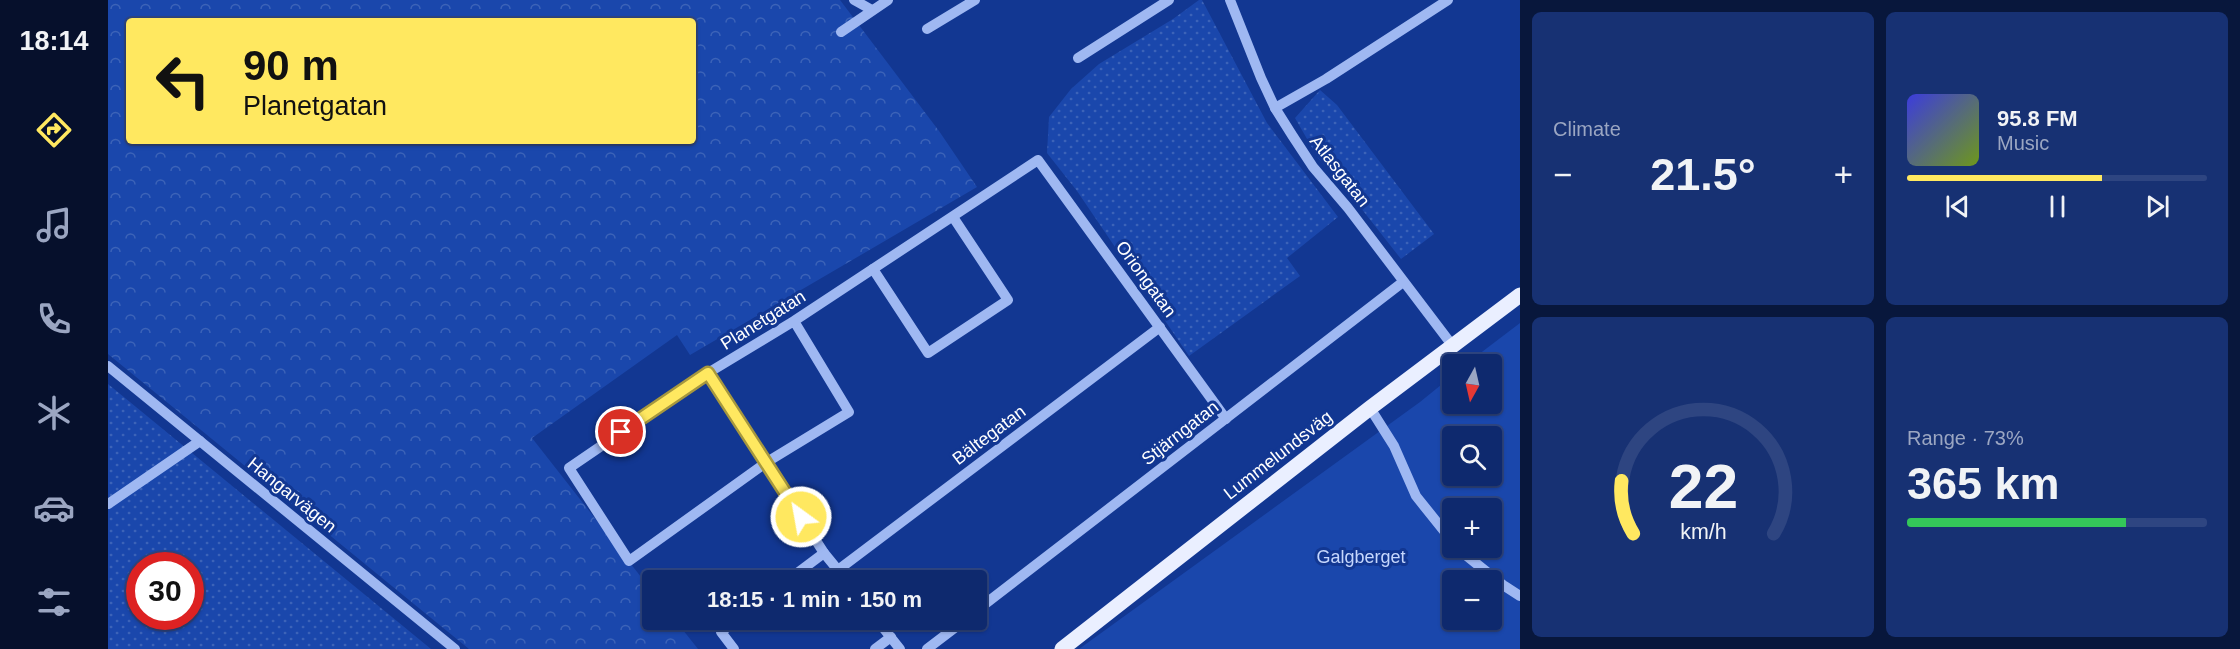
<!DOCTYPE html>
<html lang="en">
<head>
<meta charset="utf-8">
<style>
	body { margin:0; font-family:Helvetica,sans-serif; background:#173173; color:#f1f3f6; height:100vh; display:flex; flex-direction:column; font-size:22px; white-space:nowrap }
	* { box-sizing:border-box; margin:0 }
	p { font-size:20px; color:#9ba6c2 }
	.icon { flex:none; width:33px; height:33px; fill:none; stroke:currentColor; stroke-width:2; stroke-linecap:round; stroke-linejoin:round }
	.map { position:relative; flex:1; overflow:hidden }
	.details { display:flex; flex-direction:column; gap:12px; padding:12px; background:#08173c; width:720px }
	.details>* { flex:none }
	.banner { position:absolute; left:18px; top:18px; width:570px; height:126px; border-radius:6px; box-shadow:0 2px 4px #0004,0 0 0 2px #2e4581; background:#ffe860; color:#111; overflow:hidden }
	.needle { width:39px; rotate:188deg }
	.fabs { position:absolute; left:1334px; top:354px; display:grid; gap:12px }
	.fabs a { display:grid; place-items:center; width:60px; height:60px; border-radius:6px; background:#0e296e; box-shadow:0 2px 4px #0004,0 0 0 2px #2e4581; font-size:30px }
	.speed { position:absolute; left:18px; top:552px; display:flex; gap:12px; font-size:30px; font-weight:700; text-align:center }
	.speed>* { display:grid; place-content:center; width:78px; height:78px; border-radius:50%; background:#0e296e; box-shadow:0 2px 4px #0004,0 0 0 2px #2e4581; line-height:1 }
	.speed .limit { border:9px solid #d22; background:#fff; color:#111 }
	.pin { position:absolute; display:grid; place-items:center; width:51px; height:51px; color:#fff; margin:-26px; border:3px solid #fff; border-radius:50%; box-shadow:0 2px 6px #0007 }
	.me { position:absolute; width:66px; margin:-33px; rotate:328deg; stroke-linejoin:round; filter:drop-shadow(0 0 4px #0008) }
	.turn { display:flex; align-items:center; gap:21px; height:126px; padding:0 18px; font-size:27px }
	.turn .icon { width:78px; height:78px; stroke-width:2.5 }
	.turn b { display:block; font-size:42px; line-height:51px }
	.big { font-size:45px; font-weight:800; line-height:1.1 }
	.details .card { flex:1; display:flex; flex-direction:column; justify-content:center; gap:9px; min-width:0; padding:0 21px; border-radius:9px; background:#173173 }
	.details .dial { align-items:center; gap:0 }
	.dial svg { height:156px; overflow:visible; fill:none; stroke:#2e4581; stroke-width:7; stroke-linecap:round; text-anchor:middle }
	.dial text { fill:#f1f3f6; stroke:none }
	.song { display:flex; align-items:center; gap:18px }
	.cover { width:72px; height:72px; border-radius:9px; background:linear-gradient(135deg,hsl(240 70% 55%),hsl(80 70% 35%)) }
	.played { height:6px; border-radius:3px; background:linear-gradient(90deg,#ffe860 65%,#2e4581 65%) }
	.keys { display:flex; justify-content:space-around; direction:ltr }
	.heat { display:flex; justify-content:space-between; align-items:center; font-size:33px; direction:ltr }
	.charge { height:9px; border-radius:4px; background:linear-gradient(90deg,#34c759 73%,#2e4581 0) }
	.details .tiles { flex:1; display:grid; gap:12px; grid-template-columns:repeat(2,1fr) }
	.trip { position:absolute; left:534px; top:570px; width:345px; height:60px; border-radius:6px; background:#0e296e; box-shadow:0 2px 4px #0004,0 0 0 2px #2e4581; font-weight:800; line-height:60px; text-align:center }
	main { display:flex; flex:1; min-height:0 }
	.tab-bar { display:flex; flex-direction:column; width:108px; justify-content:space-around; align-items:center; background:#06102c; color:#9ba6c2 }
	.tab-bar .icon { width:42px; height:42px }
	.tab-bar .current { color:#ffe860 }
	.tab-bar b { font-size:27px; color:#f1f3f6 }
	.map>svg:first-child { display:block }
	.grass { fill:url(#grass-dots); fill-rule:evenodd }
	.forest { fill:url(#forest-crowns); fill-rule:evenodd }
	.park { fill:#1a47ac; fill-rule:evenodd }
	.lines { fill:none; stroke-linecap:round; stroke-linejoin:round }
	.minor { stroke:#9fb8f2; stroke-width:10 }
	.major { stroke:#eaefff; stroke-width:15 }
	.route-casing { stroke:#a6973e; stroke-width:15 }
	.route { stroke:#ffe860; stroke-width:10 }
	.labels { text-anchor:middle; stroke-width:6; stroke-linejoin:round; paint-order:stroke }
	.street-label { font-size:18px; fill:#fff; stroke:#123792 }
	.park-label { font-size:18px; fill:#c6d7fd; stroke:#123792 }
</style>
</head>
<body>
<main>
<nav class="tab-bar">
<b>18:14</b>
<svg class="icon current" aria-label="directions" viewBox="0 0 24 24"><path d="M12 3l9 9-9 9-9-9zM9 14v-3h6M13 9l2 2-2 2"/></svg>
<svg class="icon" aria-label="music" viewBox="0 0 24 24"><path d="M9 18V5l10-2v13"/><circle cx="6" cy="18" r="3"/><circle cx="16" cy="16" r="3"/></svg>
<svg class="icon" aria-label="phone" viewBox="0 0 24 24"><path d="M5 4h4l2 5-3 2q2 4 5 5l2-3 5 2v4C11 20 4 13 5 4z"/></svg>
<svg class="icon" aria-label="climate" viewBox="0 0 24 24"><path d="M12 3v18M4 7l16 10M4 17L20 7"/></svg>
<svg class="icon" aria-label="car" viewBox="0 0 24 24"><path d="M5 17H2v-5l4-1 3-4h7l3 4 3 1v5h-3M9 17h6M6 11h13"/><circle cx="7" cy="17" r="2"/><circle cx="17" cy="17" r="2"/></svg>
<svg class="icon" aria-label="filters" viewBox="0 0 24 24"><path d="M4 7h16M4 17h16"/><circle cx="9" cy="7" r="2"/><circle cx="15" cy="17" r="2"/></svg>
</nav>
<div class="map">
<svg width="1412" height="649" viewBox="0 0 1412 649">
	<defs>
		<pattern id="grass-dots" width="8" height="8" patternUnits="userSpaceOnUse" patternTransform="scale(1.5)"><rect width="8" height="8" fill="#1a47ac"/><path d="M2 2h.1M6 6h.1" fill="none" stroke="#3c63b8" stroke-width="1.8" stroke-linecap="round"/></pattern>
		<pattern id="forest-crowns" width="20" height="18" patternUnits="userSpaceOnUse" patternTransform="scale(1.5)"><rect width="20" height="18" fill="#1a47ac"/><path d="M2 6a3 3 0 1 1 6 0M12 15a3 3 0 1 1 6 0" fill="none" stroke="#3c63b8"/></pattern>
	</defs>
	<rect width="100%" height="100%" fill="#123792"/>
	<g class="grass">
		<polygon points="1091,0 1094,0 1159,123 1230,217 1179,258 1192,276 1081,356 969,191 939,153 941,117 963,89 991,64 1065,19"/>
		<polygon points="1212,90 1229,105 1326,234 1293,259 1245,198 1210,158 1187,118"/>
		<path d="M 0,384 L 323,649 L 0,649 ZM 32,566 L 82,566 L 82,616 L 32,616 Z"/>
	</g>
	<path class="forest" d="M 0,0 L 732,0 L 831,131 L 869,187 L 582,355 L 569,335 L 424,438 L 544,591 L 544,620 L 567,620 L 590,649 L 361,649 L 0,354 ZM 21,21 L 585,21 L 585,141 L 21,141 Z"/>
	<path class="park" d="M 1412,323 L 1412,649 L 971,649 L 1312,402 L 1344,376 L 1344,404 L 1383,404 L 1383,364 L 1358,364 ZM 1344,436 L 1383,436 L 1383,476 L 1344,476 ZM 1344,508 L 1383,508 L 1383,548 L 1344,548 ZM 1344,580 L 1383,580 L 1383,620 L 1344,620 Z"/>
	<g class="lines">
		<g class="minor">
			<polyline points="746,0 764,10"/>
			<polyline points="1122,0 1153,78 1167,108 1184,135 1205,167 1240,208 1344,345"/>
			<polyline points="819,29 867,0"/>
			<polyline points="733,32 780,0"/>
			<polyline points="970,58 1061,0"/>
			<polyline points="1167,108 1218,79 1340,0"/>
			<polyline points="765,269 820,353 900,300 845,217"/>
			<polyline points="686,321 741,412 659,462 521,561 461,468 600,373 686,321 930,160 1118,419"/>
			<polyline points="0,366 347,649"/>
			<polyline points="600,373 716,553 738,580"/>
			<polyline points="1262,408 1286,446 1308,496 1344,541"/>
			<polyline points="0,504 92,441"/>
			<polyline points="1349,548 1395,585 1412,596"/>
			<polyline points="730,570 1052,327"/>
			<polyline points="680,580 716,553"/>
			<polyline points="868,611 1295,282"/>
			<polyline points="769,620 792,649"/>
			<polyline points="626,649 613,632 629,620"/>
			<polyline points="767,649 783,637"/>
			<polyline points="819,649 857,620"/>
		</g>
		<polyline class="major" points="954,649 1262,408 1412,295"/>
	</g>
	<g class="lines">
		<g class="route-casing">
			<polyline id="route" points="513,432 600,373 693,517"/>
		</g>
		<use href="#route" class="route"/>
	</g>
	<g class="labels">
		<g class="street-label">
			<text transform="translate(1232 171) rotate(52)" y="6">Atlasgatan</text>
			<text transform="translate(1038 279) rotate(54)" y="6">Oriongatan</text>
			<text transform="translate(655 320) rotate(-32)" y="6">Planetgatan</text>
			<text transform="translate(1072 433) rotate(-38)" y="6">Stjärngatan</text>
			<text transform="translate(881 435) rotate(-37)" y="6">Bältegatan</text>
			<text transform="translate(1170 455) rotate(-38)" y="6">Lummelundsväg</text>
			<text transform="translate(184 495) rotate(39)" y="6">Hangarvägen</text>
		</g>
		<g class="park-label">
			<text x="1253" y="563">Galgberget</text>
		</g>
	</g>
</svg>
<div class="fabs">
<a><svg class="needle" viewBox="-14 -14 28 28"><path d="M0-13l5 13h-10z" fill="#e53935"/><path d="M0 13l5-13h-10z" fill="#9ba6c2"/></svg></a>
<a><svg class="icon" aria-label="search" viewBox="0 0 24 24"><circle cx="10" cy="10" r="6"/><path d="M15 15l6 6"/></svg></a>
<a>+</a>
<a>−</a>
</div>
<div class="speed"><div class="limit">30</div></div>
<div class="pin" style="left:513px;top:432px;background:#d93025"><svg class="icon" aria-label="arrive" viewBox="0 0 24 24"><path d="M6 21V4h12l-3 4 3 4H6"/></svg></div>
<svg class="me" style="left:693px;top:517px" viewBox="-20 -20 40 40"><circle r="17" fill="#ffe860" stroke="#fff" stroke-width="3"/><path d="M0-11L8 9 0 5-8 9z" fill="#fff"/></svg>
<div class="trip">18:15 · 1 min · 150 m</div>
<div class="banner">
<div class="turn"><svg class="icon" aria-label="left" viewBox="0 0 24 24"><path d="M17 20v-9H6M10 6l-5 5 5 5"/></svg><div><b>90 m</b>Planetgatan</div></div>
</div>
</div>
<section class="details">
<div class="tiles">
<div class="card"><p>Climate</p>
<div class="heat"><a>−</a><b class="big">21.5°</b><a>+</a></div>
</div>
<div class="card">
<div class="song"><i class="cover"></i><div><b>95.8 FM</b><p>Music</p></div></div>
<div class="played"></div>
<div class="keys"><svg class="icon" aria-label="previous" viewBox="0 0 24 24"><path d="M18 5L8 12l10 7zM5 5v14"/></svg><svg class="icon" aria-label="pause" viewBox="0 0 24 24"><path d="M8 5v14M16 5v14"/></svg><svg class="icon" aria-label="next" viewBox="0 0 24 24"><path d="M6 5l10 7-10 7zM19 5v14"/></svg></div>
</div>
<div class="card dial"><svg viewBox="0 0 100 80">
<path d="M14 69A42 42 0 1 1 86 69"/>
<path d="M14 69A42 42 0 0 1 8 42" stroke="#ffe860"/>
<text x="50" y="56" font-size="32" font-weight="700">22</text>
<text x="50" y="72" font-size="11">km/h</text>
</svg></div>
<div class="card"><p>Range · 73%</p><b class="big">365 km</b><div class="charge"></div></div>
</div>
</section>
</main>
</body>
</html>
